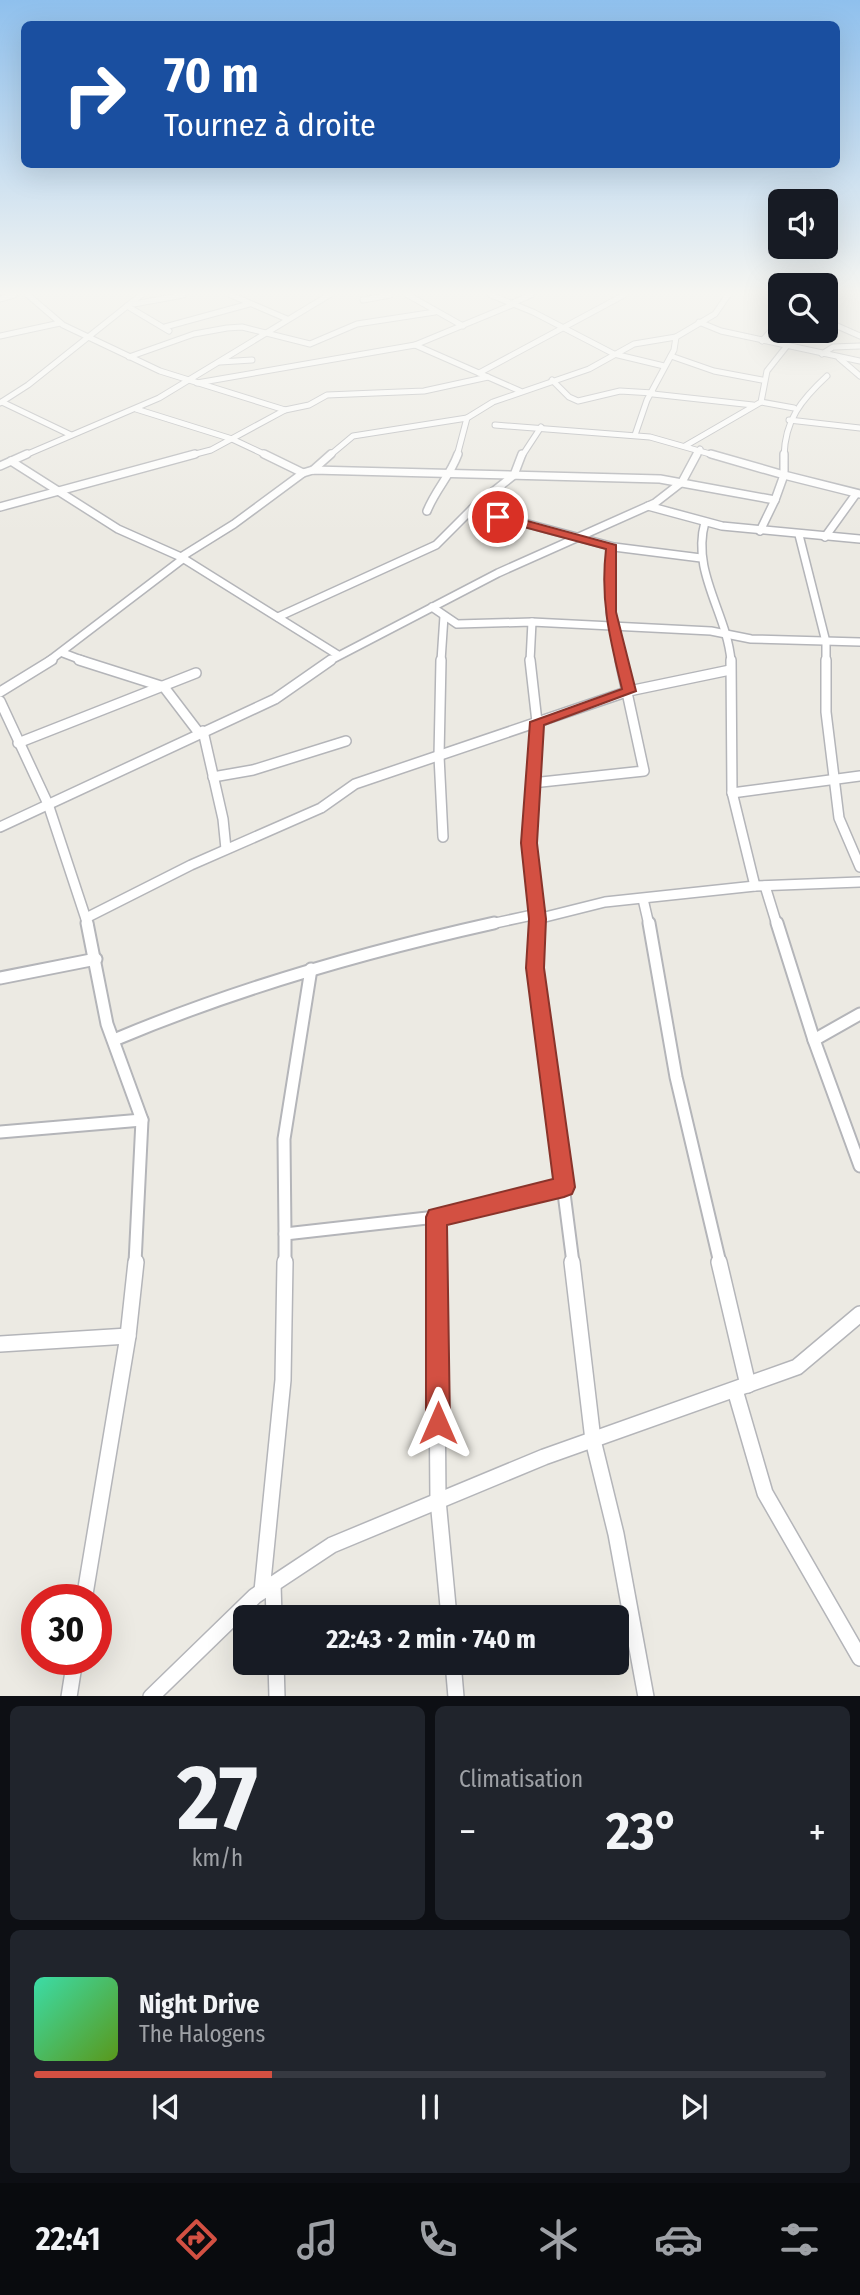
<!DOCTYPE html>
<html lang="fr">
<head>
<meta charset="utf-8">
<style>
	body { margin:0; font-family:"Fira Sans Condensed",sans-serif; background:#20242c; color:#f1f3f6; height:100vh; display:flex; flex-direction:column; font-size:26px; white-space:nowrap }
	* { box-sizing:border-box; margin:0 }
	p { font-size:23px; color:#9ea1a6 }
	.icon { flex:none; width:38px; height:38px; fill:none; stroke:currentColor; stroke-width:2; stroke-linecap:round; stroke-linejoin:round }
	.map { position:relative; height:1696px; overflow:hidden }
	.drawer { display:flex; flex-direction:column; gap:10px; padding:10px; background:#0d0f14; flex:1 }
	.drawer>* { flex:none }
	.hud { position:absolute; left:21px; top:21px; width:819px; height:147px; border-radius:10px; box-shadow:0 7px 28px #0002; background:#1a4fa0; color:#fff; overflow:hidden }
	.fabs { position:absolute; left:768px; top:189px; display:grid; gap:14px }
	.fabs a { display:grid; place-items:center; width:70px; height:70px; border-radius:10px; background:#171b24; box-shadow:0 7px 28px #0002; font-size:35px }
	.speed { position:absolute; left:21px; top:1584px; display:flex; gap:14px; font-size:35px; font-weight:700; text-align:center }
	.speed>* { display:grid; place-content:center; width:91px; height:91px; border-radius:50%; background:#171b24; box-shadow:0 7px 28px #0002; line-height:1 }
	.speed .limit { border:10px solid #d22; background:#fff; color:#111 }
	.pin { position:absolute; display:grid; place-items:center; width:60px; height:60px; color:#fff; margin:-30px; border:4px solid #fff; border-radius:50%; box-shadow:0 2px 7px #0007 }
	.me { position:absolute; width:77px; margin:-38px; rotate:0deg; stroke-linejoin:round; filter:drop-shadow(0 0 5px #0008) }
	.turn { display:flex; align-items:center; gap:24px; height:147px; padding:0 28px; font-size:32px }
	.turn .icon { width:91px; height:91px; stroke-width:2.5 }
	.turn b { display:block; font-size:49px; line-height:60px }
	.big { font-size:52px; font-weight:700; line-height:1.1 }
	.drawer .widget { flex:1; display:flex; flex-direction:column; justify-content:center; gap:10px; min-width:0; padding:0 24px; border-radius:10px; background:#20242c }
	.drawer .dial { align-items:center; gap:0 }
	.dial b { font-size:91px; line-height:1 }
	.song { display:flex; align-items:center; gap:21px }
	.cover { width:84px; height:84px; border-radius:10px; background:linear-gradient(135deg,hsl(160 70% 55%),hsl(90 70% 35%)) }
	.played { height:7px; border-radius:4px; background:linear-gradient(90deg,#d35042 30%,#363941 30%) }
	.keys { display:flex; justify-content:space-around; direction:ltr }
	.heat { display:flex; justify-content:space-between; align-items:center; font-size:38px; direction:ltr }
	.drawer .tiles { flex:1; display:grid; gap:10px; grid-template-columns:1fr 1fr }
	.widget:last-child { grid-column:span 2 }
	.trip { position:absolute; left:233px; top:1605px; width:396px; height:70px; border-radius:10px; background:#171b24; box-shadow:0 7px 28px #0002; font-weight:700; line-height:70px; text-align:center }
	.tab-bar { display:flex; height:112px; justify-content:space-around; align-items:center; background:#090b0e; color:#9ea1a6 }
	.tab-bar .icon { width:49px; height:49px }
	.tab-bar .on { color:#d35042 }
	.tab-bar b { font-size:32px; color:#f1f3f6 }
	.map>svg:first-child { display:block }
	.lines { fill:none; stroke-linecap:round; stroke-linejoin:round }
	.street-far4-casing { stroke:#b4b5b9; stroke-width:7 }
	.street-far3-casing { stroke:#b4b5b9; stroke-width:10 }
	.street-far2-casing { stroke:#b4b5b9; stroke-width:12 }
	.street-far1-casing { stroke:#b4b5b9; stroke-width:15 }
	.street-casing { stroke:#b4b5b9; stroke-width:18 }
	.street-far4 { stroke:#fff; stroke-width:5 }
	.street-far3 { stroke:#fff; stroke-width:7 }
	.street-far2 { stroke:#fff; stroke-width:9 }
	.street-far1 { stroke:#fff; stroke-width:11 }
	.street { stroke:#fff; stroke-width:15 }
	.route { fill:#d35042; stroke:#89342b; stroke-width:2 }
</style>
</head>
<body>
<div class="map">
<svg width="860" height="1697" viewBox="0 0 860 1697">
	<rect width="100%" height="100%" fill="#eceae3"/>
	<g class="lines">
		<g class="street-far4-casing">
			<g id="street-far4">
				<polyline points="28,295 63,325 160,371 285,410 309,405 327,395 424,391 488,377"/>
				<polyline points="231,295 287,319"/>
				<polyline points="408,295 463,326"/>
				<polyline points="491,295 533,312 614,354 664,366"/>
				<polyline points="0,299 14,295"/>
				<polyline points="363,300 390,295"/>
				<polyline points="134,304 183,295"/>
				<polyline points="510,304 531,295"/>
				<polyline points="127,306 169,331"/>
				<polyline points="826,321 860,336"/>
				<polyline points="699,322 721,331 860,361"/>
				<polyline points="165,327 249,304"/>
				<polyline points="0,336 60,323"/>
				<polyline points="762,341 780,321"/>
				<polyline points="415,345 512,305"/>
				<polyline points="822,354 833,347 860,346"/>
				<polyline points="671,356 714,371 762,380"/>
				<polyline points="129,357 194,334 227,328 242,327 310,344 357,324 435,312"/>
				<polyline points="839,358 860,376"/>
				<polyline points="220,362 252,360"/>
				<polyline points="479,373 624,295"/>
				<polyline points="552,380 569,397 578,401 620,391 653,393"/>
				<polyline points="197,383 415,345 520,391"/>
				<polyline points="653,394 753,405"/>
				<polyline points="2,402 71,435"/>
				<polyline points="761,402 794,408"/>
				<polyline points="0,403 28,385 141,295"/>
				<polyline points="136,409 232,439 268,456"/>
				<polyline points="789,420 860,428"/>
				<polyline points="495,425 650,437 717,456"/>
				<polyline points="635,435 647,400 674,350 676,337"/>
				<polyline points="685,446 761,402 767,371 786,347"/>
				<polyline points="23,456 159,398 329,295"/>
				<polyline points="188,456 211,450 285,410"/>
				<polyline points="329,456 353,436 467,418"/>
				<polyline points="457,456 467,418 493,402 589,369 634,344 676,337 715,314 728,295"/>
				<polyline points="522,456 541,427"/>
				<polyline points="696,456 700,449"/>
				<path d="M 784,456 C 785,420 801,400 827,376"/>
			</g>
		</g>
		<g class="street-far3-casing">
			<g id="street-far3">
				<polyline points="264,454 303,473"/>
				<polyline points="784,454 784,475 860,494"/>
				<polyline points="11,461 118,529 181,557 338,655"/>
				<polyline points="0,466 27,454"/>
				<polyline points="313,470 331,454"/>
				<polyline points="648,506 722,526 860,539"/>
				<polyline points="0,507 195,454"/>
				<polyline points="472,509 614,547 701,558"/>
				<path d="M 427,511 C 436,489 450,476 458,454"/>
				<path d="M 705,522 C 691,572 727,613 731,661"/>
				<polyline points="760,531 775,500"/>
				<polyline points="799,535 826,642 826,661"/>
				<polyline points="825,537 856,494"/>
				<polyline points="612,547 610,612 621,661"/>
				<polyline points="181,557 234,524 303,473 313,470 660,479 775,500 784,475 711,454"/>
				<polyline points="432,607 457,624 532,622 711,631 751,639 860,642"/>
				<polyline points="278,617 436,545 475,506 514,475 522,454"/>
				<polyline points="63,653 84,661"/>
				<polyline points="49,661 184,558"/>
				<polyline points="329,661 498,573 655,503 682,482 697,454"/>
				<polyline points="441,661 444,616"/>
				<polyline points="530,661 532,622"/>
			</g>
		</g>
		<g class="street-far2-casing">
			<g id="street-far2">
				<polyline points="79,660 164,687 199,733"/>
				<polyline points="441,660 439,756 443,837"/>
				<polyline points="530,660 537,722 529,843 537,925"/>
				<polyline points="731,660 732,792 755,886"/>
				<polyline points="826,660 826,712 839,818 860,867"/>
				<polyline points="0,692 52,660"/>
				<polyline points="0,701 48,804 88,925"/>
				<polyline points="203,731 223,819 226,849"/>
				<polyline points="18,743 196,673"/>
				<polyline points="213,777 253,770 346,741"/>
				<polyline points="532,783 644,771 620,660"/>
				<polyline points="732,793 860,776"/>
				<polyline points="0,827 275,699 331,660"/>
				<polyline points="765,886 777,925"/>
				<polyline points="643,899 649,925"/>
				<polyline points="86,918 191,865 321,808 355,784 629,691 730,670"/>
				<polyline points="537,919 605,902 755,886 860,882"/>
				<polyline points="486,925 537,914"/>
			</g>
		</g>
		<g class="street-far1-casing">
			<g id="street-far1">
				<polyline points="87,923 107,1024 142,1120 135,1263"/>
				<polyline points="537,923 535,968 573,1263"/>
				<polyline points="649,923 676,1077 720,1263"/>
				<polyline points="777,923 814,1040 860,1166"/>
				<polyline points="0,978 96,959"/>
				<path d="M 114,1040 C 237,988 364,952 494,923"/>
				<polyline points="814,1040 860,1014"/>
				<polyline points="0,1132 142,1120"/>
				<polyline points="436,1217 436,1263"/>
				<polyline points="285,1234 284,1139 311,969"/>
				<polyline points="285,1263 285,1234 436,1217 564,1187"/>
			</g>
		</g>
		<g class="street-casing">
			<g id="street">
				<polyline points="436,1262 438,1500 449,1617"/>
				<polyline points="572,1262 593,1440 616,1534 646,1697"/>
				<polyline points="719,1262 748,1385"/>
				<polyline points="0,1344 128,1336"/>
				<polyline points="735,1390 765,1493 860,1658"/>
				<polyline points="273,1584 274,1617"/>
				<polyline points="262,1591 283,1380 285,1262"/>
				<polyline points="84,1600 128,1336 136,1262"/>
				<polyline points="276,1662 277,1697"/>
				<polyline points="453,1662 456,1697"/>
				<polyline points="69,1697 75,1659"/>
				<polyline points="151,1697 255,1596 332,1545 544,1457 797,1367 860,1314"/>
			</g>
		</g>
		<use href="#street-far4" class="street-far4"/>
		<use href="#street-far3" class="street-far3"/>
		<use href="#street-far2" class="street-far2"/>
		<use href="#street-far1" class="street-far1"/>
		<use href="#street" class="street"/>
	</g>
	<linearGradient id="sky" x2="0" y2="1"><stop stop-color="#8fc0ed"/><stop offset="0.55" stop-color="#f6f6f2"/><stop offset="1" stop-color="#f6f6f2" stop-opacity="0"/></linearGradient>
	<rect width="860" height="533" fill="url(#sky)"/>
	<path class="route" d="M 498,513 L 616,545 L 616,612 L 636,691 L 544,725 L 537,843 L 546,919 L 544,968 L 575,1187 L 572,1194 L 564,1197 L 447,1225 L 450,1423 L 446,1431 L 438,1435 L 429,1431 L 426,1423 L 426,1217 L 429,1210 L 553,1179 L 526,968 L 529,919 L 521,843 L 530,722 L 622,689 C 610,639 600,601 606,549 L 494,519 L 494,514 Z"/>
</svg>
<div class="fabs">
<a><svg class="icon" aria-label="sound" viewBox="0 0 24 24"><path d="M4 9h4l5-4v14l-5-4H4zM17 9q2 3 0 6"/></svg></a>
<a><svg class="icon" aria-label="search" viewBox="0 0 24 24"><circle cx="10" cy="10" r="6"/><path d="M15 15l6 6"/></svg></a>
</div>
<div class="speed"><div class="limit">30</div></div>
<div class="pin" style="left:498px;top:517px;background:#d93025"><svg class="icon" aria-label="arrive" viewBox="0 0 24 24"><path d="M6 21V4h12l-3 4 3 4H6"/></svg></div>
<svg class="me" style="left:438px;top:1423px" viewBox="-20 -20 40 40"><path d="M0-17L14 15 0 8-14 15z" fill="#d35042" stroke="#fff" stroke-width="4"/></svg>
<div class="trip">22:43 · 2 min · 740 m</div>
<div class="hud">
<div class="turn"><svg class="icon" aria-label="right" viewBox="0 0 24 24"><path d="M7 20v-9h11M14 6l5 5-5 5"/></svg><div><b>70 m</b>Tournez à droite</div></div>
</div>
</div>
<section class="drawer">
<div class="tiles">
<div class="widget dial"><b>27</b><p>km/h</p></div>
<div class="widget"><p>Climatisation</p>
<div class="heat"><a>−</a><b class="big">23°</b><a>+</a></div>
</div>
<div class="widget">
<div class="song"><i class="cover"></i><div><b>Night Drive</b><p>The Halogens</p></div></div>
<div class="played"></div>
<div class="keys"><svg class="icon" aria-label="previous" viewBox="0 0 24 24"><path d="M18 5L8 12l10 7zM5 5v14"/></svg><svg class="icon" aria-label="pause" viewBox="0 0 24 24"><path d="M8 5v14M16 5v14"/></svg><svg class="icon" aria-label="next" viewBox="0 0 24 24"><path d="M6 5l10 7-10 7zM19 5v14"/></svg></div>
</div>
</div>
</section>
<nav class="tab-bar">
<b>22:41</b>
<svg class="icon on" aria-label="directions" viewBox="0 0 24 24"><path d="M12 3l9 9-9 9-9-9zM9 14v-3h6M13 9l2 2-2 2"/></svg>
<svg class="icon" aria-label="music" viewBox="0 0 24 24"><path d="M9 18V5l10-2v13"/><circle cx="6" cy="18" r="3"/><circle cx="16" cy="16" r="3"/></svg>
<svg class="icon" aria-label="phone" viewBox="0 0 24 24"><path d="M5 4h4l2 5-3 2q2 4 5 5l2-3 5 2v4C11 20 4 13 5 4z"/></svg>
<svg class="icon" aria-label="climate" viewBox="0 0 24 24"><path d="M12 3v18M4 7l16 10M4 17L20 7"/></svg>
<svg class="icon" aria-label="car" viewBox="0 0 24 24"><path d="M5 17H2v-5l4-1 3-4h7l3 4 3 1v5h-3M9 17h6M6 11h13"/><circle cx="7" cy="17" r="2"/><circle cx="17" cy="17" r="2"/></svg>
<svg class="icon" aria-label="filters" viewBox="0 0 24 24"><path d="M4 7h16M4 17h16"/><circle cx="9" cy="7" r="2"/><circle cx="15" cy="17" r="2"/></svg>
</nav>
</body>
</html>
